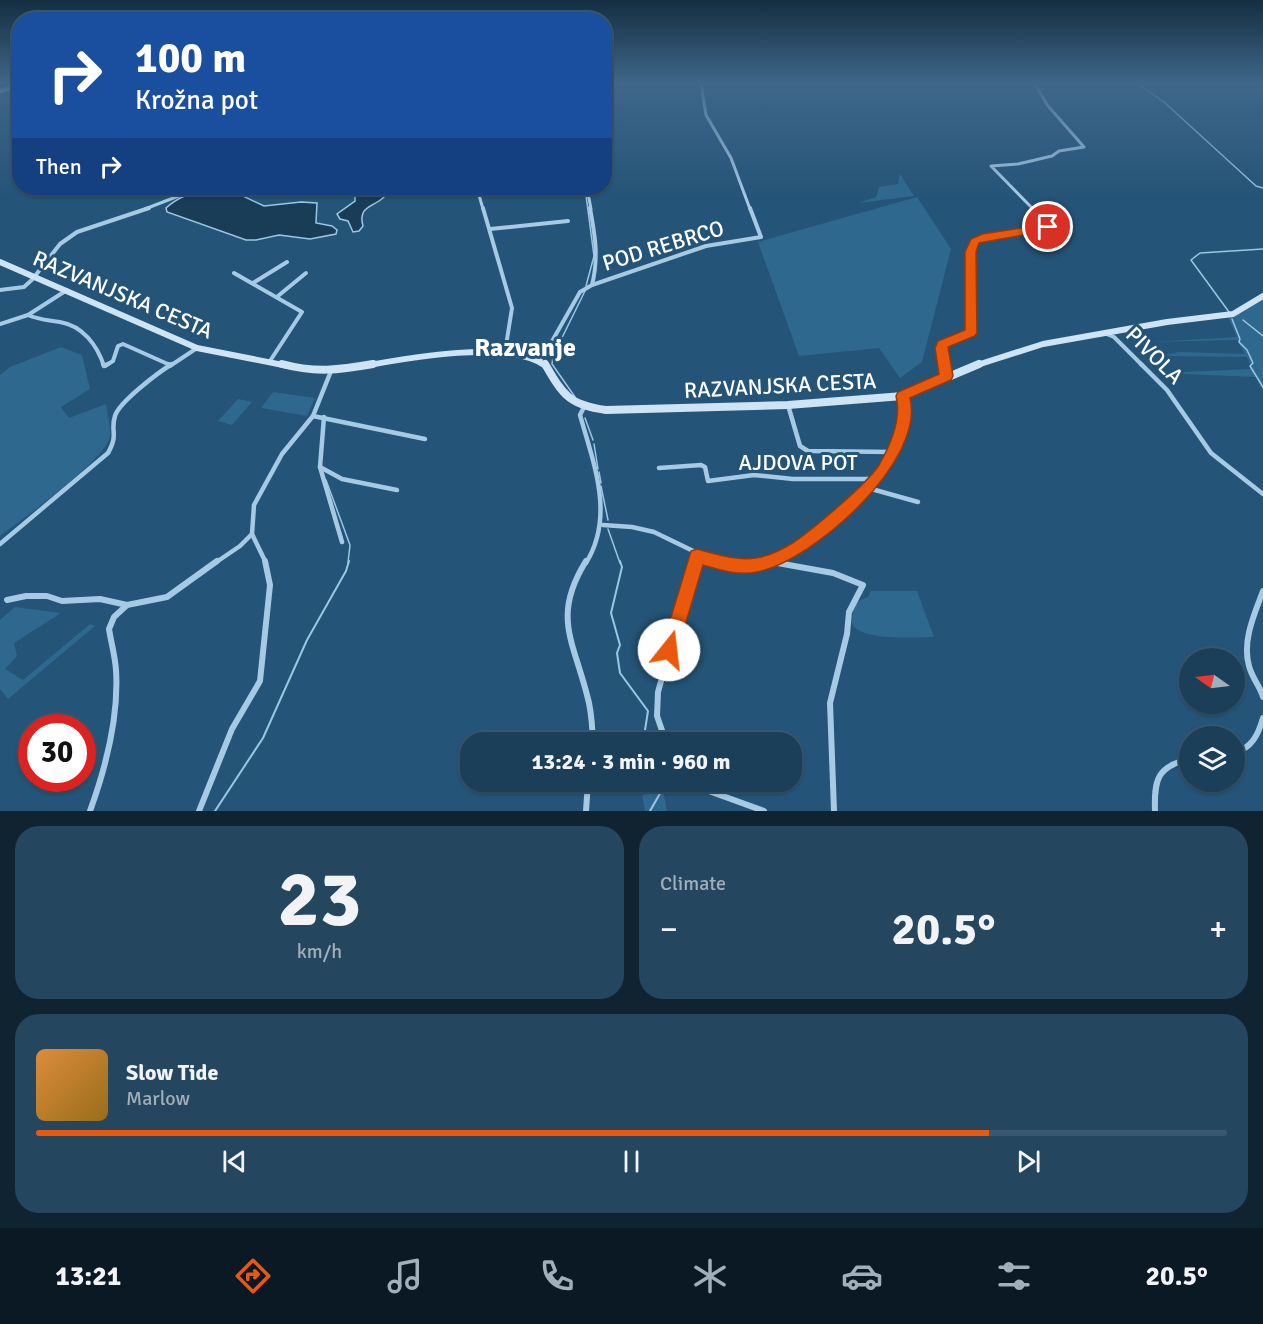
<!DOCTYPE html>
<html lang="en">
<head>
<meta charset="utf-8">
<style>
	body { margin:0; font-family:Signika,sans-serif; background:#24465f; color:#f1f3f6; height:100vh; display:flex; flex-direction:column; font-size:22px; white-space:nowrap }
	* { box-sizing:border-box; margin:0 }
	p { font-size:20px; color:#a0afba }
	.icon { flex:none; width:33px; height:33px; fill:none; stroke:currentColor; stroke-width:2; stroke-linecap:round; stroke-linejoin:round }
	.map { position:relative; height:811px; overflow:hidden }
	.side { display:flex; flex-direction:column; gap:15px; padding:15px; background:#0f2331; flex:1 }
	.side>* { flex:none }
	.banner { position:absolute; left:12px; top:12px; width:600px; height:183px; border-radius:24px; box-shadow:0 2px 4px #0004,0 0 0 2px #39586f; background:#1a4fa0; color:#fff; overflow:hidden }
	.needle { width:39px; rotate:284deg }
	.fabs { position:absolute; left:1179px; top:648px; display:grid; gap:12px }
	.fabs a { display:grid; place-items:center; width:66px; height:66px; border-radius:50%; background:#1b3f59; box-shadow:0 2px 4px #0004,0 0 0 2px #39586f; font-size:30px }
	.speed { position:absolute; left:18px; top:714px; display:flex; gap:12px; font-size:30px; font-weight:700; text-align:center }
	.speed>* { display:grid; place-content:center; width:78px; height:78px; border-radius:50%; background:#1b3f59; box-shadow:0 2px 4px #0004,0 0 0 2px #39586f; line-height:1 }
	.speed .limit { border:9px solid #d22; background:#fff; color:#111 }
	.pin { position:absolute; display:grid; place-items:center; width:51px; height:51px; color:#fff; margin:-26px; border:3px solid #fff; border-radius:50%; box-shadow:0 2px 6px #0007 }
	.me { position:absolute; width:66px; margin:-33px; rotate:16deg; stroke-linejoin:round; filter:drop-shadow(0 0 4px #0008) }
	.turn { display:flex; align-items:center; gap:21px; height:126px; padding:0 24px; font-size:27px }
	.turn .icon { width:78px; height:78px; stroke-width:2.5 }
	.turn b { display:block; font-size:42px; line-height:51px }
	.then { display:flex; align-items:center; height:57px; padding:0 24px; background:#0003; gap:12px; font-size:22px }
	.big { font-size:45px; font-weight:700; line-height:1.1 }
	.side .widget { flex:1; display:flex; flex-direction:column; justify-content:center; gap:9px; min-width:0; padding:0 21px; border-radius:24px; background:#24465f }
	.side .dial { align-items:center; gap:0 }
	.dial b { font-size:78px; line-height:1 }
	.song { display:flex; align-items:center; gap:18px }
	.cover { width:72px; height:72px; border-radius:9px; background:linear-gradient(135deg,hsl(30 70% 55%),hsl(40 70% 35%)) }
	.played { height:6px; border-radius:3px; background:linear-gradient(90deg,#ea580c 80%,#39586f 80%) }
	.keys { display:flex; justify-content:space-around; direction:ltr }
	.heat { display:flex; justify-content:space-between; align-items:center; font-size:33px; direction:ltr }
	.side .tiles { flex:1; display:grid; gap:15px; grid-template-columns:1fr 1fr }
	.widget:last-child { grid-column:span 2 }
	.trip { position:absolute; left:460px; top:732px; width:342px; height:60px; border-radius:24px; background:#1b3f59; box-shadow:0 2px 4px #0004,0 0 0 2px #39586f; font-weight:700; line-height:60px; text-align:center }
	.tabs { display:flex; height:96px; justify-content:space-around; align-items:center; background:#0b1924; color:#a0afba }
	.tabs .icon { width:42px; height:42px }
	.tabs .current { color:#ea580c }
	.tabs b { font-size:27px; color:#f1f3f6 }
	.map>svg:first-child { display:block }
	.green { fill:#2f688e }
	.water { fill:#193d57; stroke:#9ac7e4; stroke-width:1.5 }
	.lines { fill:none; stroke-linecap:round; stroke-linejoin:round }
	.stream-far1 { stroke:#9ac7e4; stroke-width:1.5 }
	.stream { stroke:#9ac7e4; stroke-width:2 }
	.street-far3 { stroke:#a5cae3; stroke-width:3 }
	.street-far2 { stroke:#a5cae3; stroke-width:4 }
	.street-far1 { stroke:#a5cae3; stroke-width:4.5 }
	.street { stroke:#a5cae3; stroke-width:6 }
	.secondary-far2 { stroke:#cee3f3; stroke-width:4.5 }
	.secondary-far1 { stroke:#cee3f3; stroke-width:6 }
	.secondary { stroke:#cee3f3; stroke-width:8 }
	.route { fill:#ea580c; stroke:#983908; stroke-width:1.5 }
	.labels { text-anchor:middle; stroke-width:6; stroke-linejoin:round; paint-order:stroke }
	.street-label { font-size:22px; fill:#fff; stroke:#245477 }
	.quarter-label { font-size:26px; font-weight:bold; fill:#fff; stroke:#245477 }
</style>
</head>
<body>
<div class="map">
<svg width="1263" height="811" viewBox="0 0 1263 811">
	<rect width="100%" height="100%" fill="#245477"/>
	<g class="green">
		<polygon points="900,174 914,196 858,203 876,197 879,187 898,184"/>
		<polygon points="917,197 951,249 922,362 900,378 879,348 799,356 758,242"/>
		<polygon points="1259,299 1263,300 1263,392 1256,377 1159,373 1252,369 1247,357 1162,356 1179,352 1245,354 1237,340 1150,342 1237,337 1227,315"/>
		<path d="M 61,347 L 82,355 L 90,389 L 61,407 L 69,418 L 106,404 C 107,414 111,426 110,436 C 107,459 21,520 0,536 L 0,375 L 10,367 Z"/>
		<polygon points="273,392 315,398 307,416 261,408"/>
		<polygon points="238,399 252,402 232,425 218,421"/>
		<path d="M 871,591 L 917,591 L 934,637 C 918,637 856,642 852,622 C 852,619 853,615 853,612 C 855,602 859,600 868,597 Z"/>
		<polygon points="15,607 61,613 14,643 17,656 5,669 23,680 90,624 95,626 8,699 0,689 0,620"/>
		<polygon points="663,790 667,811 645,811 642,795"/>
	</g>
	<g class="water">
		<path d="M 211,188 L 226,188 L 264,206 L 301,202 L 317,203 L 316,223 L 332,226 L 337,230 L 336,234 L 310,239 L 279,235 L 256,240 L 246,240 L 167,212 L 166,208 C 179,196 195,191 211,188 Z"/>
		<path d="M 355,188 L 389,188 C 383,209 356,201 363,226 L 359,231 L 353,232 L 348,221 L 340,219 L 337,214 L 355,201 Z"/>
	</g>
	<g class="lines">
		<g class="stream-far1">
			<polyline points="1138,84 1164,102 1256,186 1263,188"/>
			<polyline points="585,188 594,256 586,286"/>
			<polyline points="1229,312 1191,260 1200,253 1263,249"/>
			<polyline points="1232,319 1240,339 1239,342 1247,350 1253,363 1250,366 1263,387"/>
			<polyline points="1243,320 1263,336"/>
			<polyline points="575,397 552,364 553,356 585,291"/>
			<polyline points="585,418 593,440"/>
			<polyline points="594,444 598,469"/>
			<polyline points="599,472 601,483"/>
			<polyline points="326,480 350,545 348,563"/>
			<polyline points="601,486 608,520"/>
			<polyline points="608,529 620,563"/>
		</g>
		<g class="stream">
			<polyline points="620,561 622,567 611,613 620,645 617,653 620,673 648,711 645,730 650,742"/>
			<polyline points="215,811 263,738 307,640 346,571 349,561"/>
			<polyline points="650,811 662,790 664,782"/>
		</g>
		<g class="street-far3">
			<polyline points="701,84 706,115 731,158 750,209"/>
			<polyline points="477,188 483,209"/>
			<polyline points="587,188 591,209"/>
			<polyline points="145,209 199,188"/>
			<polyline points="1033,209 991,166 1018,164 1052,156 1059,151 1084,147 1048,106 1035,84"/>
		</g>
		<g class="street-far2">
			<polyline points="483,208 512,308 505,352"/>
			<polyline points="490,229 568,221"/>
			<polyline points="234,273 302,312 270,361"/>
			<polyline points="35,276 60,244 77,232 149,208"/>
			<polyline points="253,283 287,262"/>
			<polyline points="592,285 706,246 761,237 750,208"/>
			<polyline points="0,290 24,287 35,277"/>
			<polyline points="278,296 306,273"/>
			<path d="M 28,315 C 39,320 49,320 60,322 C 83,326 97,345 104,366"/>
			<polyline points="0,324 28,315 67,290"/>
			<polyline points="1104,333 1114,337 1143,366"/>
			<path d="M 547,350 L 580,292 L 592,285 C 599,257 595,235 590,208"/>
			<polyline points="518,353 538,348 547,350 540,360"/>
			<polyline points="105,366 113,361 118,346 123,344 170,365"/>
			<polyline points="170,366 197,348"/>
			<path d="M 944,366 L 942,344 L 969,335 L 971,331 L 970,252 L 972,244 C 994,227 1025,237 1049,225 L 1032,208"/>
		</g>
		<g class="street-far1">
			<polyline points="103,364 104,366 108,364"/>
			<polyline points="168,364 170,365"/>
			<polyline points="944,364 946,376"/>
			<polyline points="1141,364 1167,390 1211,453 1263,494"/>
			<polyline points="788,405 800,446 808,451 893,452"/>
			<path d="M 584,407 L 580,415 C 594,465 615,516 586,563"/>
			<polyline points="313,416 425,439"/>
			<polyline points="324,417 320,467 342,479 397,490"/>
			<polyline points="320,467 342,542"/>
			<polyline points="659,468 701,465 705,467 708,481 754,475 793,479 876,479"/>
			<polyline points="868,488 918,502"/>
			<polyline points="603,525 632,527 654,532 718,563"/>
			<path d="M 0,544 L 108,453 C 119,434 110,431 115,416 C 119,402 159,372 172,364"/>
			<polyline points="772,562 780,563"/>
			<polyline points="215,563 240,546 252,534"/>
			<polyline points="266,563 252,534 254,505 282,454 313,416 331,371"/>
			<polyline points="695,563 697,556"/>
			<path d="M 764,563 C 812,546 888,483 902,433 C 905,420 904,409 903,396"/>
		</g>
		<g class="street">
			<path d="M 586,561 C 552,616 573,640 587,695 C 592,711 592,726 593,742"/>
			<polyline points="713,561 736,566 768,561"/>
			<polyline points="772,562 833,573 863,585 849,612 847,634 830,703 834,811"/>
			<path d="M 1263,591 C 1254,615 1242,641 1249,666 C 1252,678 1260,686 1263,697"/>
			<polyline points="7,600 26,596 47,596 62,601 100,599 127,605"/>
			<polyline points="666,742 657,716 658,692 695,561"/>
			<path d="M 1234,753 C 1252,748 1258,735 1263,718"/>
			<polyline points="684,782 764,811"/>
			<path d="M 90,811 C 106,767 119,717 116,670 C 115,656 111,642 109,629 L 114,617 L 127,605 L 167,597 L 217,561"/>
			<polyline points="199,811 232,729 260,681 270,585 265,561"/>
			<polyline points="586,811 588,782"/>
			<path d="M 1155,811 C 1154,780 1157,766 1190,759"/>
		</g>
		<polyline class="secondary-far2" points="0,91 20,85"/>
		<g class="secondary-far1">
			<polyline points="0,262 197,348 288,366"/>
			<path d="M 364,366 C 407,358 510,339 546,366"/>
			<polyline points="974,366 1043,344 1167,322 1233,314 1263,296"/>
		</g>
		<g class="secondary">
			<path d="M 282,364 C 315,373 339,370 373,364"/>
			<path d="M 545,364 C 563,395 569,405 606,410 L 788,405 L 903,396 L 979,364"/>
		</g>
	</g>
	<linearGradient id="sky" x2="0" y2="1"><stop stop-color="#142e41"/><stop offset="0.42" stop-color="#3f678a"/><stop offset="1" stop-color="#3f678a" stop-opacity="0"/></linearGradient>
	<rect width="1263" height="198" fill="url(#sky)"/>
	<path class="route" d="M 1048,224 L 1053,227 L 1051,230 L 979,243 L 976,252 L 977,333 L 975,336 L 948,347 L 953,376 L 951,380 L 910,398 C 926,461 813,561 757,572 C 738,576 720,570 703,565 L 676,656 L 669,659 L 663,656 L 661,650 L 691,551 L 697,549 C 716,554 736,561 756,558 C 768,556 783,549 794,542 C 813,529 867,484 879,465 C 891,444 902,419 896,396 L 898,392 L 939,374 L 935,348 L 938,341 L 965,330 L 965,252 L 971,239 L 982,234 Z"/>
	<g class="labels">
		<g class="street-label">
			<text transform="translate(663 245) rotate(-17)" y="8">POD REBRCO</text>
			<text transform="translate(123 294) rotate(23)" y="8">RAZVANJSKA CESTA</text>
			<text transform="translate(1155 355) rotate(45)" y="8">PIVOLA</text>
			<text transform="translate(780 385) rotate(-3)" y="8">RAZVANJSKA CESTA</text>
			<text x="798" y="470">AJDOVA POT</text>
		</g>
		<g class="quarter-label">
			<text x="525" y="356">Razvanje</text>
		</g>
	</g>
</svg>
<div class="fabs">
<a><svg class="needle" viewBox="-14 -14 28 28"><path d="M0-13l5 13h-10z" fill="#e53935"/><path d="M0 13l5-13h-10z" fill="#a0afba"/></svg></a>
<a><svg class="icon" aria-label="layers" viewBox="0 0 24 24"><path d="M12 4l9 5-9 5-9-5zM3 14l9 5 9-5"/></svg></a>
</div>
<div class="speed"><div class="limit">30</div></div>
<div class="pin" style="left:1048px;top:227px;background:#d93025"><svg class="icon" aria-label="arrive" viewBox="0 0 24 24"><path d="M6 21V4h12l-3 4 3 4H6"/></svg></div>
<svg class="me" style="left:669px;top:650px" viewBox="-20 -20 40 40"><circle r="19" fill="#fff"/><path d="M0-13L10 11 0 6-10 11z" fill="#ea580c"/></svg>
<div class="trip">13:24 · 3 min · 960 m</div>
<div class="banner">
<div class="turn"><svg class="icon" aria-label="right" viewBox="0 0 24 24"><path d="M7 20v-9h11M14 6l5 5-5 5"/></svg><div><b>100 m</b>Krožna pot</div></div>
<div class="then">Then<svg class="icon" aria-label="right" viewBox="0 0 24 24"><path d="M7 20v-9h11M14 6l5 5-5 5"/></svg></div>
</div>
</div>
<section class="side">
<div class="tiles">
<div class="widget dial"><b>23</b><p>km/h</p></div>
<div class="widget"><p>Climate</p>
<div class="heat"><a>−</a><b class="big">20.5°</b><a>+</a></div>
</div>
<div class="widget">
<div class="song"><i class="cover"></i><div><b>Slow Tide</b><p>Marlow</p></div></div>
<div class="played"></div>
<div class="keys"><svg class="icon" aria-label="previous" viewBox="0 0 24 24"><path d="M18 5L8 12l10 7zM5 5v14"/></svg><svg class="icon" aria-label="pause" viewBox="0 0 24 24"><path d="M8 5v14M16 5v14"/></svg><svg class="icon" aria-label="next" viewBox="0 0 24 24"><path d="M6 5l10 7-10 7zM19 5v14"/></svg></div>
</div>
</div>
</section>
<nav class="tabs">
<b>13:21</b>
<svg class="icon current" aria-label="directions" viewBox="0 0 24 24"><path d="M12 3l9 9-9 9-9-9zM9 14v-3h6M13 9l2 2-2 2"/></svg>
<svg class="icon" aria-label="music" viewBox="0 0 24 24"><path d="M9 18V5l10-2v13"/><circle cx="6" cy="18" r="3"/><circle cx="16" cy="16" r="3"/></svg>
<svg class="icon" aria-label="phone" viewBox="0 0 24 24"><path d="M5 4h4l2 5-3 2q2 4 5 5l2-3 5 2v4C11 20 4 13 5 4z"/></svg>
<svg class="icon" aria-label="climate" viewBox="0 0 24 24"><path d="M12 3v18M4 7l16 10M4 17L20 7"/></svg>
<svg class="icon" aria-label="car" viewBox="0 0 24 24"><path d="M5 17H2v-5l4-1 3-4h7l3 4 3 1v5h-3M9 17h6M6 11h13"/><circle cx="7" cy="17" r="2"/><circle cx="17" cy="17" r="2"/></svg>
<svg class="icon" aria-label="filters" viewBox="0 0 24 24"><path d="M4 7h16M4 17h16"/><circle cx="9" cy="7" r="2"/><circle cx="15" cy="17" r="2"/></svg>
<b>20.5°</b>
</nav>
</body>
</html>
